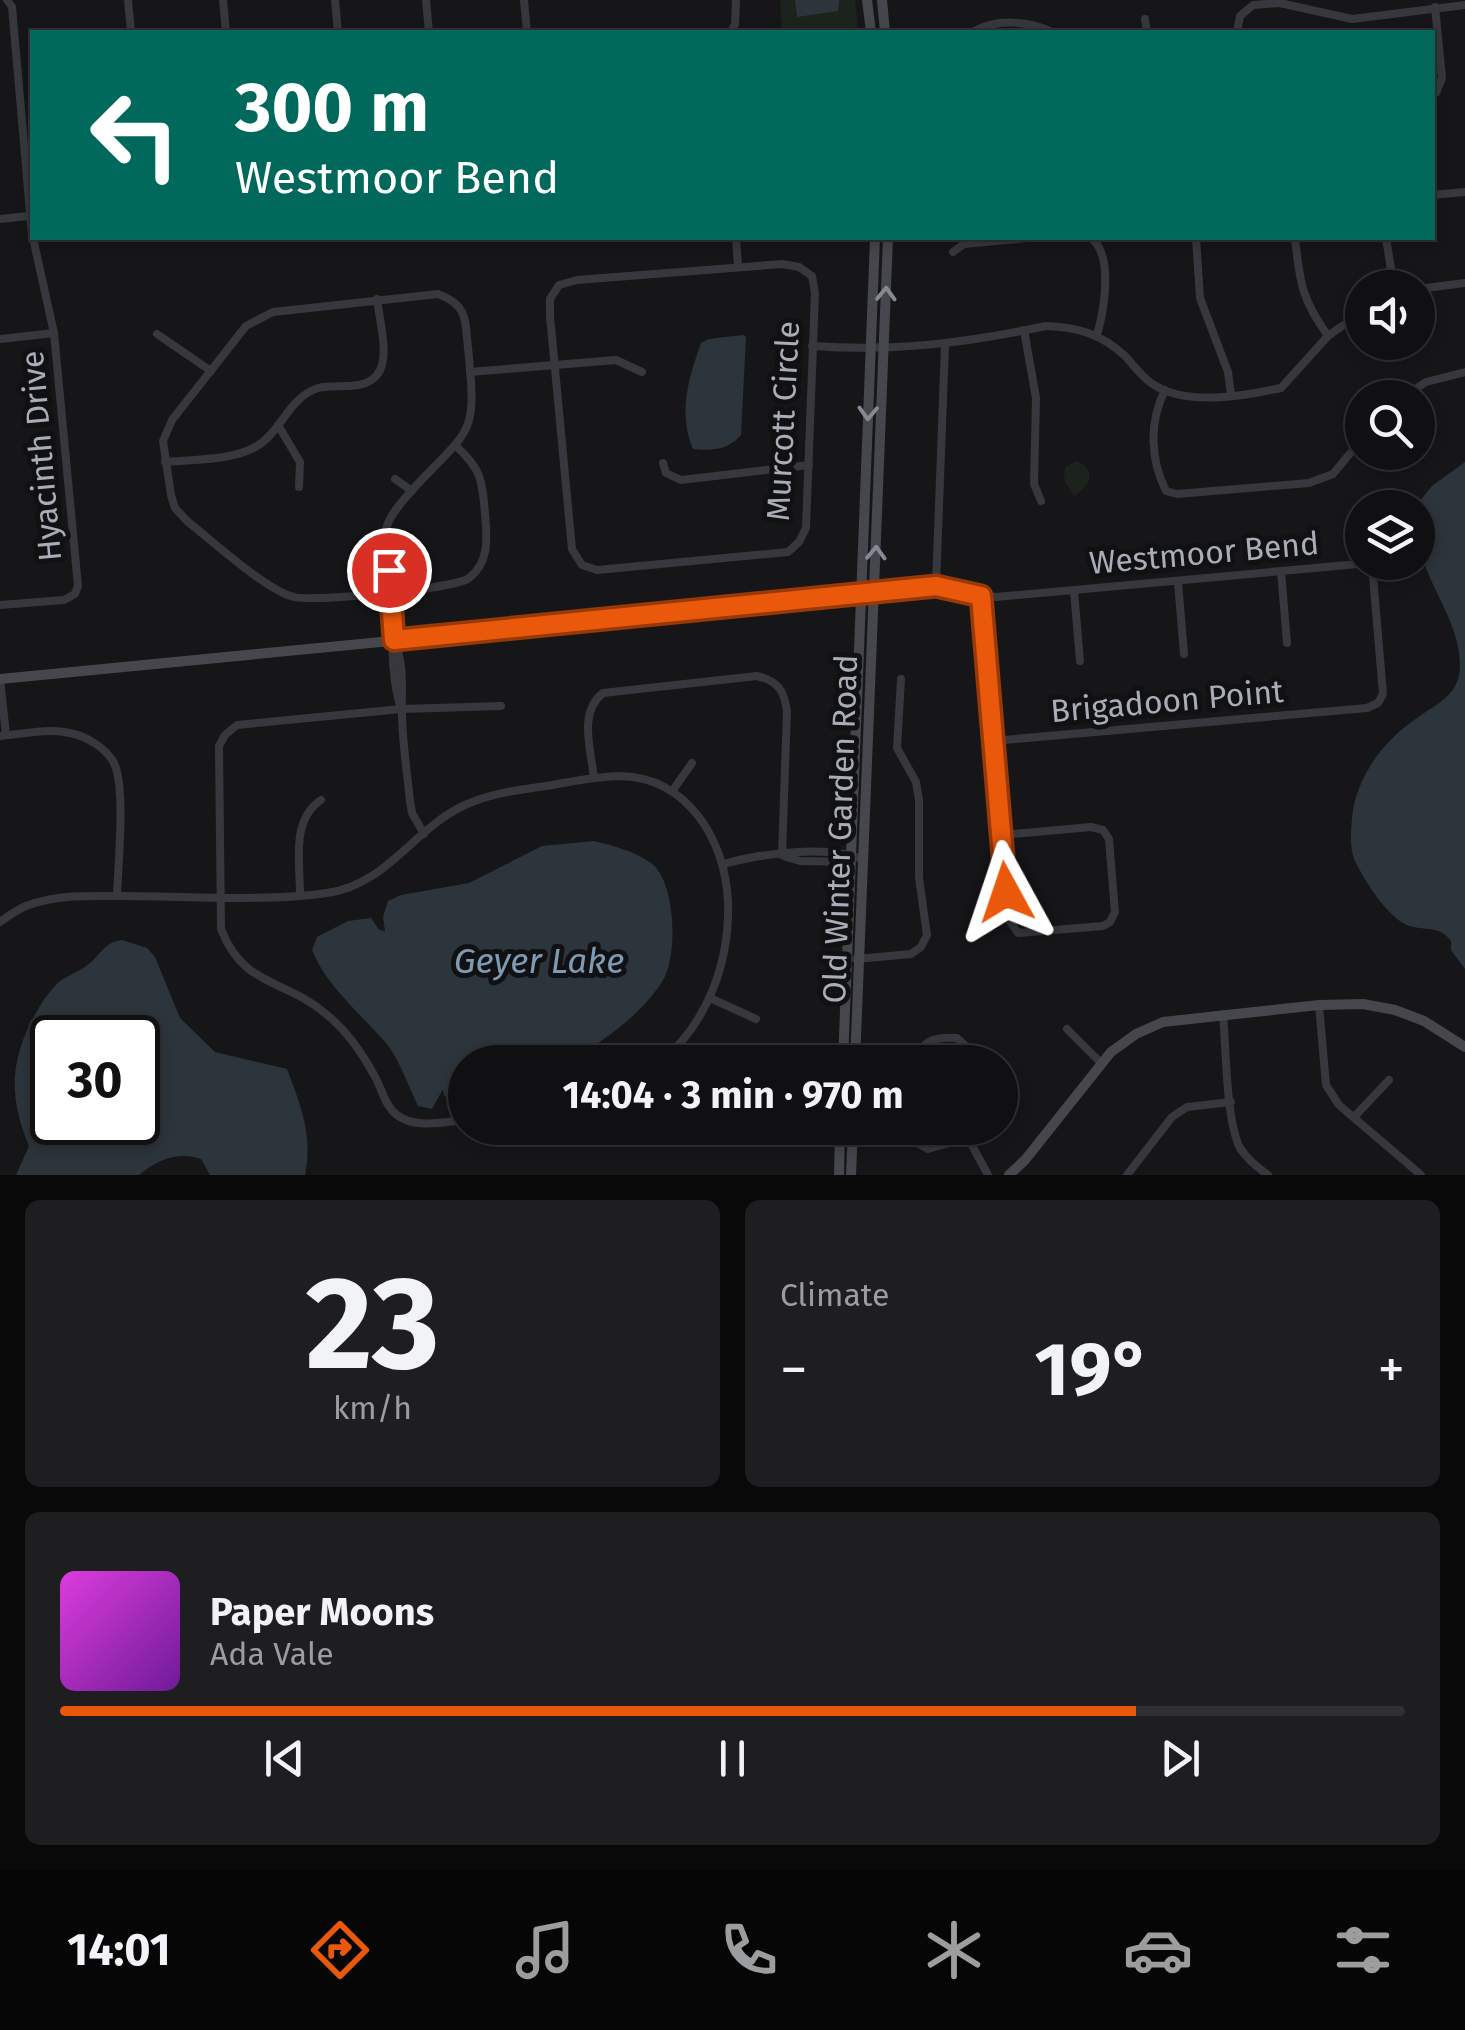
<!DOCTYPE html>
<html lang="en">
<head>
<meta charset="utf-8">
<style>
	body { margin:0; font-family:"Fira Sans",sans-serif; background:#1e1e20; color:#f1f3f6; height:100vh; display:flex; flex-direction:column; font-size:38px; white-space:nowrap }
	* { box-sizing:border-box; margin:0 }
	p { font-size:32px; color:#9c9d9f }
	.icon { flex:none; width:55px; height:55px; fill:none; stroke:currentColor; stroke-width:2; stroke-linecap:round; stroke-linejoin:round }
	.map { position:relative; height:1175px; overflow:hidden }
	.details { display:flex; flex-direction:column; gap:25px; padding:25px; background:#09090a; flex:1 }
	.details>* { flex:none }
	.guide { position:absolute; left:30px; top:30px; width:1405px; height:210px; border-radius:0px; box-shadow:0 5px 15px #0003,0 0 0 2px #303032; background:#00695c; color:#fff; overflow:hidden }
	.fabs { position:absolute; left:1345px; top:270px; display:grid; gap:20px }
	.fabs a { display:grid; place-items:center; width:90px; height:90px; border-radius:50%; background:#101012; box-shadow:0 5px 15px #0003,0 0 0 2px #303032; font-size:50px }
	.speed { position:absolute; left:30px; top:1015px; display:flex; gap:20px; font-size:50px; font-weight:700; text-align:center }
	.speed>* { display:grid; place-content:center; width:130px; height:130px; border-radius:50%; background:#101012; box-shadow:0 5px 15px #0003,0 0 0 2px #303032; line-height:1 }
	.speed .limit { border:5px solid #111; border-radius:15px; background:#fff; color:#111 }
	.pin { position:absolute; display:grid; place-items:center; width:85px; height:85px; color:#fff; margin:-42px; border:5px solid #fff; border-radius:50%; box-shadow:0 2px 10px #0007 }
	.me { position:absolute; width:110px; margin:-55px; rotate:355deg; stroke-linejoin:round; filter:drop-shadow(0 0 8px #0008) }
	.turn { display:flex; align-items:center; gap:35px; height:210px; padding:0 40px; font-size:45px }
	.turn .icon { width:130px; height:130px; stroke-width:2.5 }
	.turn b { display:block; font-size:70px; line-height:85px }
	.big { font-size:75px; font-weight:700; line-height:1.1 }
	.details .card { flex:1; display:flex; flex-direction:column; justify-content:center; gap:15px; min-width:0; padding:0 35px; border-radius:15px; background:#1e1e20 }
	.details .dial { align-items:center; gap:0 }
	.dial b { font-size:130px; line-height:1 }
	.song { display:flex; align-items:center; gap:30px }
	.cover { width:120px; height:120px; border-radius:15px; background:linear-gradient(135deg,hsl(300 70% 55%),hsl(280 70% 35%)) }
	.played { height:10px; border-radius:5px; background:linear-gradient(90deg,#ea580c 80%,#303032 80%) }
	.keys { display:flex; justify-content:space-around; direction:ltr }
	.heat { display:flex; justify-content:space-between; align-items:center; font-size:55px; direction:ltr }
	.details .tiles { flex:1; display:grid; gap:25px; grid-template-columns:1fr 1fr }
	.card:last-child { grid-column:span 2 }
	.trip { position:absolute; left:448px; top:1045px; width:570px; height:100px; border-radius:50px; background:#101012; box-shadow:0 5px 15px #0003,0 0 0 2px #303032; font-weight:700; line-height:100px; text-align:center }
	.menu { display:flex; height:160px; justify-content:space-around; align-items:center; background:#060607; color:#9c9d9f }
	.menu .icon { width:70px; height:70px }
	.menu .selected { color:#ea580c }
	.menu b { font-size:45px; color:#f1f3f6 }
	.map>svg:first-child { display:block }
	.green { fill:#1c231d }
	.water { fill:#2c353c; fill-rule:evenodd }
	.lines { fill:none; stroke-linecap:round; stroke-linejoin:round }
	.street { stroke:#37383d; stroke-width:8 }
	.secondary { stroke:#45474d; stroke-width:10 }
	.oneway { stroke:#858993 }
	.route-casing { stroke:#983908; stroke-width:25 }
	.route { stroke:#ea580c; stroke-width:18 }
	.labels { text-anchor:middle; stroke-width:10; stroke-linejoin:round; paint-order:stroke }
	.street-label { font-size:32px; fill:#a8adb8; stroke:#111113 }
	.water-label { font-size:35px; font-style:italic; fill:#7f9bb3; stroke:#111113 }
</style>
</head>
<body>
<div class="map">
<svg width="1465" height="1175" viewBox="0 0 1465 1175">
	<rect width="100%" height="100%" fill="#161618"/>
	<g class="green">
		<polygon points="780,0 855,0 858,28 782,32"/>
		<path d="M 1077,461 C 1097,471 1090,486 1074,496 L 1064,480 L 1065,467 Z"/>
	</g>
	<g class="water">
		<polygon points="795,0 839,0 838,11 797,17"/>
		<path d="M 743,335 L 746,337 L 741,435 C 728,450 712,451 693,449 C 678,413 688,380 701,343 L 709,339 Z"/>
		<path d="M 1465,462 L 1465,969 L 1451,950 L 1451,941 C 1439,923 1420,933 1403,923 C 1385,912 1366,883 1356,863 C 1349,850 1351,833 1352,818 C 1356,777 1383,741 1417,718 C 1434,705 1453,699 1459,676 C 1465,637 1439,602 1426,568 C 1418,547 1418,529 1418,508 L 1415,507 L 1432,486 Z"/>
		<path d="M 594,841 C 614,846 634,851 651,863 C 676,881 678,956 663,980 C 643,1013 607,1038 576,1058 L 576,1062 L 465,1062 L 465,1111 L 461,1112 L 444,1095 L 443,1089 L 432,1109 L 418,1106 C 408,1086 400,1060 386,1043 C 360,1013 327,987 312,950 L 317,937 L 348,921 L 371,918 L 379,930 L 385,931 L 383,917 L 388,901 L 401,895 L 469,883 L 542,846 Z"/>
		<path d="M 122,940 L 147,948 L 155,957 L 180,1018 L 215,1052 L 287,1069 C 301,1106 313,1136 305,1175 L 210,1175 L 201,1159 C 178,1151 157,1160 139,1175 L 16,1175 L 29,1146 C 10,1100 9,1065 32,1020 C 39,1007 48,992 59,982 C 67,976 78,972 86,966 C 100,957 103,942 122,940 ZM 52,1038 L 138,1038 L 138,1122 L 52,1122 Z"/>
	</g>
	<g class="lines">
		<g class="street">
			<polyline points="7,0 12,7 32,235"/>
			<polyline points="128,0 131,32"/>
			<polyline points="223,0 226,32"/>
			<polyline points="335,0 338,32"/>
			<polyline points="426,0 429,32"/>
			<polyline points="524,0 527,32"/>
			<polyline points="1145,19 1147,32"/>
			<polyline points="731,32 735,24 736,0"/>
			<path d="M 973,32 C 996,18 1029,21 1052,32"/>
			<polyline points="1237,32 1240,16 1253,5 1280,3 1352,19 1465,5"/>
			<polyline points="1432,95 1436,93 1442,78 1435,7"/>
			<polyline points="1432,195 1465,192"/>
			<polyline points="0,219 29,216"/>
			<polyline points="736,238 738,266"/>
			<path d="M 1091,238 C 1114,255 1104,311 1097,335"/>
			<polyline points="1196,238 1200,298 1228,372 1231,394"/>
			<path d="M 1295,238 C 1300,283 1301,298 1328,336"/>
			<polyline points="1386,238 1394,288"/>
			<polyline points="953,252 964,244 1027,238"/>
			<polygon points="782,264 799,267 812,276 815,293 806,528 799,542 788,552 597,570 582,565 572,549 550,316 550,299 559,285 577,280"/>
			<polyline points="1418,289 1465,283"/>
			<polyline points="1024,330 1036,398 1034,484 1041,501"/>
			<polyline points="157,334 211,371"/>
			<polyline points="0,339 54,333"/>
			<path d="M 812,346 C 895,352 965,343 1046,326 C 1077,327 1101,334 1124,355 C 1133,364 1141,376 1151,383 C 1185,407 1244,396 1281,388 L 1328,336 L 1362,312"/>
			<polyline points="470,372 616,360 642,372"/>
			<path d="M 1165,390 C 1149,422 1150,459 1166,491 L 1177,494 L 1309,483 L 1333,474 L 1362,439"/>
			<polyline points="1402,398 1426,382 1465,372"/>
			<polyline points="278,425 300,462 299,487"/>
			<path d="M 165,462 C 193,459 232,461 257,446 C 281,432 289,397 318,388 C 337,383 363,392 377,375 C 391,359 379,319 377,299"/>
			<polyline points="663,463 666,473 681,480 809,465"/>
			<polyline points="395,479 412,491"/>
			<polyline points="1281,571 1287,643"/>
			<polyline points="1178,582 1184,654"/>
			<polyline points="936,586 945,345"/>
			<polyline points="1074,591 1080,661"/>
			<polyline points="875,594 936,586 996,597 1359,564 1368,567 1373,576 1383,694 1378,703 1367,708 992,741"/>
			<polyline points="981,596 1009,920 1018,933 1103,926 1110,922 1115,912 1109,839 1103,830 1091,827 1002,835"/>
			<polyline points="0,605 64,600 75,594 78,586 54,333 33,238"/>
			<path d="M 394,640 C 405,665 401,686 402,712 C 402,741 407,771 410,801 L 412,813 L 424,834"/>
			<polyline points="0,679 6,735"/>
			<path d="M 401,709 C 389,671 394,634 391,595 C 390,574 381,545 387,526 C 391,513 405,498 414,488 C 472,426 477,437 468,348 C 465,320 468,305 438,294 L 273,312 L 246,326 L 172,420 L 163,441 L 171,495 L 175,508 L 187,521 C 211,540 267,591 294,597 C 313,602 455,589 469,578 C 490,562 487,537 485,514 C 482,480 482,470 456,446"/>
			<path d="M 0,736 C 23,734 47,728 70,733 C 86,736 106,748 114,763 C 126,788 118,865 117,896"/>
			<path d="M 594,778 C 591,750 578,712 603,693 L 757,676 C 778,681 784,690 787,711 L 782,855"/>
			<polyline points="673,790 692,763"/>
			<polyline points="786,857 800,861 851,862"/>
			<path d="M 724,864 C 758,854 831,844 863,860"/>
			<path d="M 300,894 C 300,862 291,820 321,800"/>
			<path d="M 0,922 C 8,916 17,910 26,906 C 57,894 90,896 123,896 C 187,896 265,902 327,893 C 387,885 414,828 465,805 C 491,793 520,790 546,786 C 571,782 596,776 621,776 C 688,778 725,840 728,901 C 730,962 708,1022 661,1062"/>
			<polyline points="856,959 911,954 921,947 927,935 919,878 919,800 916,782 897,748 901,679"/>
			<polyline points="710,998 756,1019"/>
			<polyline points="1319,1005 1326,1085 1339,1105 1421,1175"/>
			<path d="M 1223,1014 C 1226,1047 1226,1121 1240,1148 C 1247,1159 1258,1168 1268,1175"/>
			<polyline points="1067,1029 1101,1063"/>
			<path d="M 918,1062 C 920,1039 936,1037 957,1038 L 983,1062"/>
			<polyline points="1000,1080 1007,1092 1000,1107"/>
			<polyline points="1354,1117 1389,1080"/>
			<path d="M 465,1120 C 444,1122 415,1129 397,1115 C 384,1105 382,1088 374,1075 C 362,1053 346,1030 326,1014 C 284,978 244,988 221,929 L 219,746 L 225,735 L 237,725 L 401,709 L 501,706"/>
			<polyline points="914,1128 917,1143 928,1149 968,1138 982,1128"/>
			<polyline points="968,1138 988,1175"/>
			<polyline points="1127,1175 1172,1117 1187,1107 1231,1102"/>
		</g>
		<g class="secondary">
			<polyline points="867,0 871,32"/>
			<polyline points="882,0 885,32"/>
			<polyline points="0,679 875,594"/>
			<polyline points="843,1062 875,238"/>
			<polyline points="855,1062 888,238"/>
			<polyline points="839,1175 840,1128"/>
			<polyline points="851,1175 853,1128"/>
			<polyline points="1009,1175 1025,1160 1111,1052 1136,1034 1163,1022 1319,1005 1363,1004 1395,1010 1424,1021 1465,1047"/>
		</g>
	</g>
	<defs><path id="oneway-chevron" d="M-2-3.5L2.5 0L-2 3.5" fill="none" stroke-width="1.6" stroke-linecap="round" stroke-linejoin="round" transform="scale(2.5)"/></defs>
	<g class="oneway">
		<use href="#oneway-chevron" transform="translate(886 294) rotate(-88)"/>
		<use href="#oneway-chevron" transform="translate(868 413) rotate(92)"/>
		<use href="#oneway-chevron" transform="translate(876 553) rotate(-88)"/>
	</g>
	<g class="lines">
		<g class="route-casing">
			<polyline id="route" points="389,570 394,640 936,586 981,596 1006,892"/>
		</g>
		<use href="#route" class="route"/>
	</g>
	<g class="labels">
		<g class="street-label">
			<text transform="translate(783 421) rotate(-87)" y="11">Murcott Circle</text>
			<text transform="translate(41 456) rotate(-95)" y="11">Hyacinth Drive</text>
			<text transform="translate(1204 553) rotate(-5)" y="11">Westmoor Bend</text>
			<text transform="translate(1167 701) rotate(-5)" y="11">Brigadoon Point</text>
			<text transform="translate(840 829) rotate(-88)" y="11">Old Winter Garden Road</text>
		</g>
		<g class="water-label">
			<text x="539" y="973">Geyer Lake</text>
		</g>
	</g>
</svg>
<div class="fabs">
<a><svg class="icon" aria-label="sound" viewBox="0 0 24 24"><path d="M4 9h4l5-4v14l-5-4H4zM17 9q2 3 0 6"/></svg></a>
<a><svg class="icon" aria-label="search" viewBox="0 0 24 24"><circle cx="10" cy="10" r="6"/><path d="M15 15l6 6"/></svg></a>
<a><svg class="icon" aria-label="layers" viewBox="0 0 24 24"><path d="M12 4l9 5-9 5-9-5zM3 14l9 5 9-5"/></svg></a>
</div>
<div class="speed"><div class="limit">30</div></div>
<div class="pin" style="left:389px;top:570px;background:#d93025"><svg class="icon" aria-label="arrive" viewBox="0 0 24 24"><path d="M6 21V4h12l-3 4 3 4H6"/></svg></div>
<svg class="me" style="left:1006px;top:892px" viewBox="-20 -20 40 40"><path d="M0-17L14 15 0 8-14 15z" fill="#ea580c" stroke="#fff" stroke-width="4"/></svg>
<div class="trip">14:04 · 3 min · 970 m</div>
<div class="guide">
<div class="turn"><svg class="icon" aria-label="left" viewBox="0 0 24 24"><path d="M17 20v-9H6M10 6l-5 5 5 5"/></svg><div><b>300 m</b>Westmoor Bend</div></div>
</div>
</div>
<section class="details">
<div class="tiles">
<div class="card dial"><b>23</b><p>km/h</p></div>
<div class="card"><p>Climate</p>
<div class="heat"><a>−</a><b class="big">19°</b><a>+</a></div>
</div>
<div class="card">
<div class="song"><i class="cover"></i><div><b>Paper Moons</b><p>Ada Vale</p></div></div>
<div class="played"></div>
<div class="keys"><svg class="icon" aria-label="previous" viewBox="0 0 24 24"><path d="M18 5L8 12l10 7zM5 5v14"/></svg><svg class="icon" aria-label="pause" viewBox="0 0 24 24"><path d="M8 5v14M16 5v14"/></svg><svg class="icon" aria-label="next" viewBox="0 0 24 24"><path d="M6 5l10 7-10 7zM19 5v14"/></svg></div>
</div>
</div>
</section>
<nav class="menu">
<b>14:01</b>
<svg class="icon selected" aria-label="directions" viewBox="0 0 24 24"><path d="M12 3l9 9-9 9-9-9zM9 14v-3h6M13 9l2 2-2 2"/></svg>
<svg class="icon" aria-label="music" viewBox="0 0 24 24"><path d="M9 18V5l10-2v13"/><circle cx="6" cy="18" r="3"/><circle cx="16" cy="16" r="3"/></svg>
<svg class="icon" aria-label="phone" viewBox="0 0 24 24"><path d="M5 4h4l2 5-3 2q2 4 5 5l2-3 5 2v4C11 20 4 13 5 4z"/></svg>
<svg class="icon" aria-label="climate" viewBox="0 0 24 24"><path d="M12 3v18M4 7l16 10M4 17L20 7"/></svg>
<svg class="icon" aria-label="car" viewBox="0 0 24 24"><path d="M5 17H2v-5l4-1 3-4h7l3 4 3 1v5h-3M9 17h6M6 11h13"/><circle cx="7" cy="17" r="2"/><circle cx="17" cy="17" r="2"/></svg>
<svg class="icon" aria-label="filters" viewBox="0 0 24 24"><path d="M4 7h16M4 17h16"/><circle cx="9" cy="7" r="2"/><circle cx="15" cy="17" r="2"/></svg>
</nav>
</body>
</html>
